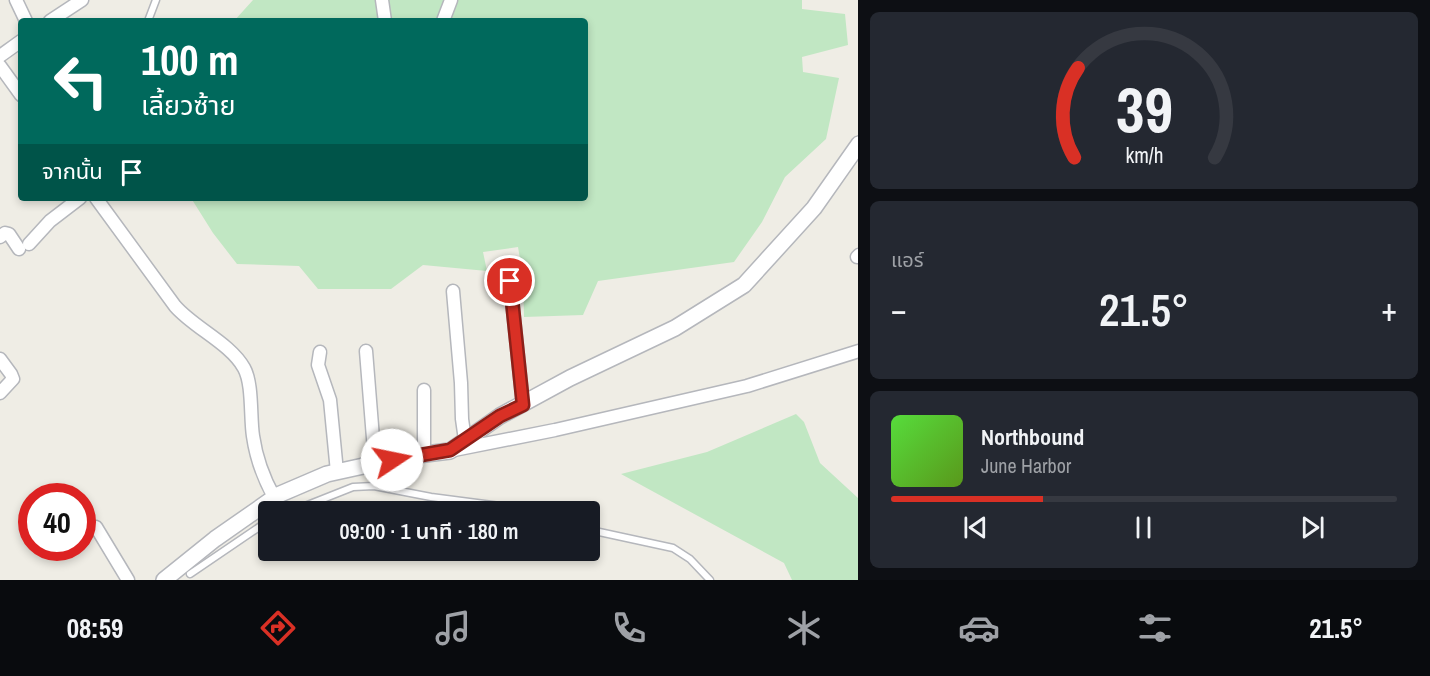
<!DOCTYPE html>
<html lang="th">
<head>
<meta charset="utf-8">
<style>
	body { margin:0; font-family:"Archivo Narrow","Noto Sans Thai",sans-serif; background:#242831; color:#f1f3f6; height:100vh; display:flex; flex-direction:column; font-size:22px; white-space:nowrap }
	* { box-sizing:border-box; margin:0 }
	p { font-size:20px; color:#9ea1a6 }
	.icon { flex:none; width:33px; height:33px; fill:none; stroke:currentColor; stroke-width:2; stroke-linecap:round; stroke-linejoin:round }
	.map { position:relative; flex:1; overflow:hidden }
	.panel { display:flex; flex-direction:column; gap:12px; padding:12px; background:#0d0f14; width:572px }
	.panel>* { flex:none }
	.banner { position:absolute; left:18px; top:18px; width:570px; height:183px; border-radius:6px; box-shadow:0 3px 9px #0003; background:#00695c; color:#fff; overflow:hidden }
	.speed { position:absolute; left:18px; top:483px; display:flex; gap:12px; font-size:30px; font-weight:700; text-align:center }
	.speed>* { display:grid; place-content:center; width:78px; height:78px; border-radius:50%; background:#171b24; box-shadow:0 3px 9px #0003; line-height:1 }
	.speed .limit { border:9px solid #d22; background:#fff; color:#111 }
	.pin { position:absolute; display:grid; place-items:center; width:51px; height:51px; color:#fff; margin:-26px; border:3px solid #fff; border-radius:50%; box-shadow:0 2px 6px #0007 }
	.me { position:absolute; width:66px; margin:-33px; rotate:79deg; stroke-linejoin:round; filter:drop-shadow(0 0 4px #0008) }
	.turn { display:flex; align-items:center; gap:21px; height:126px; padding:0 24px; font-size:27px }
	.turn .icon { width:78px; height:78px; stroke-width:2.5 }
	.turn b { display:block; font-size:42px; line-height:51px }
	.then { display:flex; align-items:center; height:57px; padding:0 24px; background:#0003; gap:12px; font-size:22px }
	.big { font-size:45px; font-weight:600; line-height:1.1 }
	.panel .tile { flex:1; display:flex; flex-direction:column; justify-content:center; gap:9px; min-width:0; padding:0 21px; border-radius:9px; background:#242831 }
	.panel .dial { align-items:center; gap:0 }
	.dial svg { height:156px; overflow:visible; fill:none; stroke:#363941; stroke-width:7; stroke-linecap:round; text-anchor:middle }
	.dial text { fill:#f1f3f6; stroke:none }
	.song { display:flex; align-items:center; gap:18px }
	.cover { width:72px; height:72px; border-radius:9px; background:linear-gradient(135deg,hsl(110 70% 55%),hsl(90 70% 35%)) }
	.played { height:6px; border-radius:3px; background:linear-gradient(90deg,#d93025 30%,#363941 30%) }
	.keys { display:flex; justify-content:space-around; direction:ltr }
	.heat { display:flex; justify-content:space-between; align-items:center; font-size:33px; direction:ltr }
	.trip { position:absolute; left:258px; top:501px; width:342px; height:60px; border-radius:6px; background:#171b24; box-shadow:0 3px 9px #0003; font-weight:600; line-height:60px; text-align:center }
	.dock { display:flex; height:96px; justify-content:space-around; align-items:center; background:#090b0e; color:#9ea1a6 }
	.dock .icon { width:42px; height:42px }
	.dock .on { color:#d93025 }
	.dock b { font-size:27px; color:#f1f3f6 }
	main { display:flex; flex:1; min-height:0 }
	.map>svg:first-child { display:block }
	.green { fill:#c1e7c3 }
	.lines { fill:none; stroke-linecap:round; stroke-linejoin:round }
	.service-casing { stroke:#b5b7bc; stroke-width:9 }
	.minor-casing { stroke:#b5b7bc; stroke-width:15 }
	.tertiary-casing { stroke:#b5b7bc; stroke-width:18 }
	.service { stroke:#fff; stroke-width:6 }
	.minor { stroke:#fff; stroke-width:12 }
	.tertiary { stroke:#fff; stroke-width:15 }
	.route-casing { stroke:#8d1f18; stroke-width:15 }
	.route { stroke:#d93025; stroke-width:10 }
</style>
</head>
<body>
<main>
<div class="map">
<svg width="859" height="580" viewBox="0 0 859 580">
	<rect width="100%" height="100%" fill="#efede5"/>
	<g class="green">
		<polygon points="253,0 802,0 802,9 845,14 848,45 802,57 803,72 839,78 826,139 785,177 762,222 734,262 598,281 583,315 524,317 523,277 518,247 483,252 487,271 423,265 391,289 318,289 299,266 237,264 213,233 191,198 585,198 585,21 234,21"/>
		<polygon points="796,414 804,422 820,463 858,498 858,580 792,580 784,563 621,474 707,452"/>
	</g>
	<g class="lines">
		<g class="service-casing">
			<g id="service">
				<polyline points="148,21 156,0"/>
				<polyline points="290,512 353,487 374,486 431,497 500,506 521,512"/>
				<polyline points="590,530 673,548 690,559 710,580"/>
				<polyline points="190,574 268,521"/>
			</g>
		</g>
		<g class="minor-casing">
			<g id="minor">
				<polyline points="16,0 26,21"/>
				<polyline points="382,0 385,21"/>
				<polyline points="50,21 82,0"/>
				<polyline points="443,21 451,0"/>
				<polyline points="0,56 21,41"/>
				<polyline points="0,66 21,95"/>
				<path d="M 96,198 L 175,306 C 194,328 230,343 244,368 C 253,384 250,417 253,436 C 256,457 264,479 274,497"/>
				<polyline points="0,237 5,233 9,234 19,249"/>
				<polyline points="29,244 50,221 80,198"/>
				<polyline points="857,257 859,255"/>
				<polyline points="510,281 523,405"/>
				<polyline points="453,291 461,383 462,419 465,440"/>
				<polyline points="366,351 375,463"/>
				<polyline points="320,352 318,365 330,400 337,472"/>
				<polyline points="0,359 11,374 13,379 0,393"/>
				<polyline points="454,450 555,430 747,386 859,351"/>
				<polyline points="424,454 424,390"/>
				<polyline points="96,527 128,580"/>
			</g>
		</g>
		<g class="tertiary-casing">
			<polyline id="tertiary" points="164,580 215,539 278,495 327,474 409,456 450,451 500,416 570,378 675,328 744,285 814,208 859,144"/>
		</g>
		<use href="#service" class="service"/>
		<use href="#minor" class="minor"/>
		<use href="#tertiary" class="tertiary"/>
	</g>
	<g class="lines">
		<g class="route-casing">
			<polyline id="route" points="392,460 450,450 500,416 523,405 510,281"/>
		</g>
		<use href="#route" class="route"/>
	</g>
</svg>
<div class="speed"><div class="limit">40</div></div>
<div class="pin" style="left:510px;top:281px;background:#d93025"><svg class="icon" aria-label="arrive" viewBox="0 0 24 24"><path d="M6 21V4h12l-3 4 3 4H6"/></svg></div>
<svg class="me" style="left:392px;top:460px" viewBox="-20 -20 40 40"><circle r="19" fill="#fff"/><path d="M0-13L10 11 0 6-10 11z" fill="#d93025"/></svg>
<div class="trip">09:00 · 1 นาที · 180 m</div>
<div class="banner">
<div class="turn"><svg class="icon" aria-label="left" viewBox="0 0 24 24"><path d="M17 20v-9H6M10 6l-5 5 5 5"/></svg><div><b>100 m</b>เลี้ยวซ้าย</div></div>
<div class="then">จากนั้น<svg class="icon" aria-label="arrive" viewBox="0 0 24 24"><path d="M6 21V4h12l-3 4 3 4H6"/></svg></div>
</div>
</div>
<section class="panel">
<div class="tile dial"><svg viewBox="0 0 100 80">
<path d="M14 69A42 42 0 1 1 86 69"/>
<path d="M14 69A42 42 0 0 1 16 23" stroke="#d93025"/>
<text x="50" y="56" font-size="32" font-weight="700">39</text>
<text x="50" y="72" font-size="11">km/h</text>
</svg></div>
<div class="tile"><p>แอร์</p>
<div class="heat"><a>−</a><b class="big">21.5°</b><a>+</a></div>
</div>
<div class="tile">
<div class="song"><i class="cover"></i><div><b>Northbound</b><p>June Harbor</p></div></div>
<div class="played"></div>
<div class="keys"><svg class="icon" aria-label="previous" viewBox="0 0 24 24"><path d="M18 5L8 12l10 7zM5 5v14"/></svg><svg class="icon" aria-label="pause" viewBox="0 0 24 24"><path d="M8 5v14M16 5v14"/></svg><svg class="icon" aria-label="next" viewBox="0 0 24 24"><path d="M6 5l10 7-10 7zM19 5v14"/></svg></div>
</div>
</section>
</main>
<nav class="dock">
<b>08:59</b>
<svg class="icon on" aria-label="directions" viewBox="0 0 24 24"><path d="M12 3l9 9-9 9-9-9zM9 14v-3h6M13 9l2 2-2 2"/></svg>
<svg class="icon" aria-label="music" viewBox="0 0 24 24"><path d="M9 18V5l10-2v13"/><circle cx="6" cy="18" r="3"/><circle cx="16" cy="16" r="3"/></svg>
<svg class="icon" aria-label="phone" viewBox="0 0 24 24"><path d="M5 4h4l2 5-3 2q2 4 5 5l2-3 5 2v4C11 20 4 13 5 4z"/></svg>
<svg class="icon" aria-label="climate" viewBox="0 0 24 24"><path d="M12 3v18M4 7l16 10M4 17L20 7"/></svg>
<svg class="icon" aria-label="car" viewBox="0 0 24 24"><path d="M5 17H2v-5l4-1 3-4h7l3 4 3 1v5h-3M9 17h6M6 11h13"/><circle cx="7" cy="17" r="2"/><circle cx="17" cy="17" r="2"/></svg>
<svg class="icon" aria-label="filters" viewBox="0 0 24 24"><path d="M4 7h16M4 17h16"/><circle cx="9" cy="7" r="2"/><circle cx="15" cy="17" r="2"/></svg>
<b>21.5°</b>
</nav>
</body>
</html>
